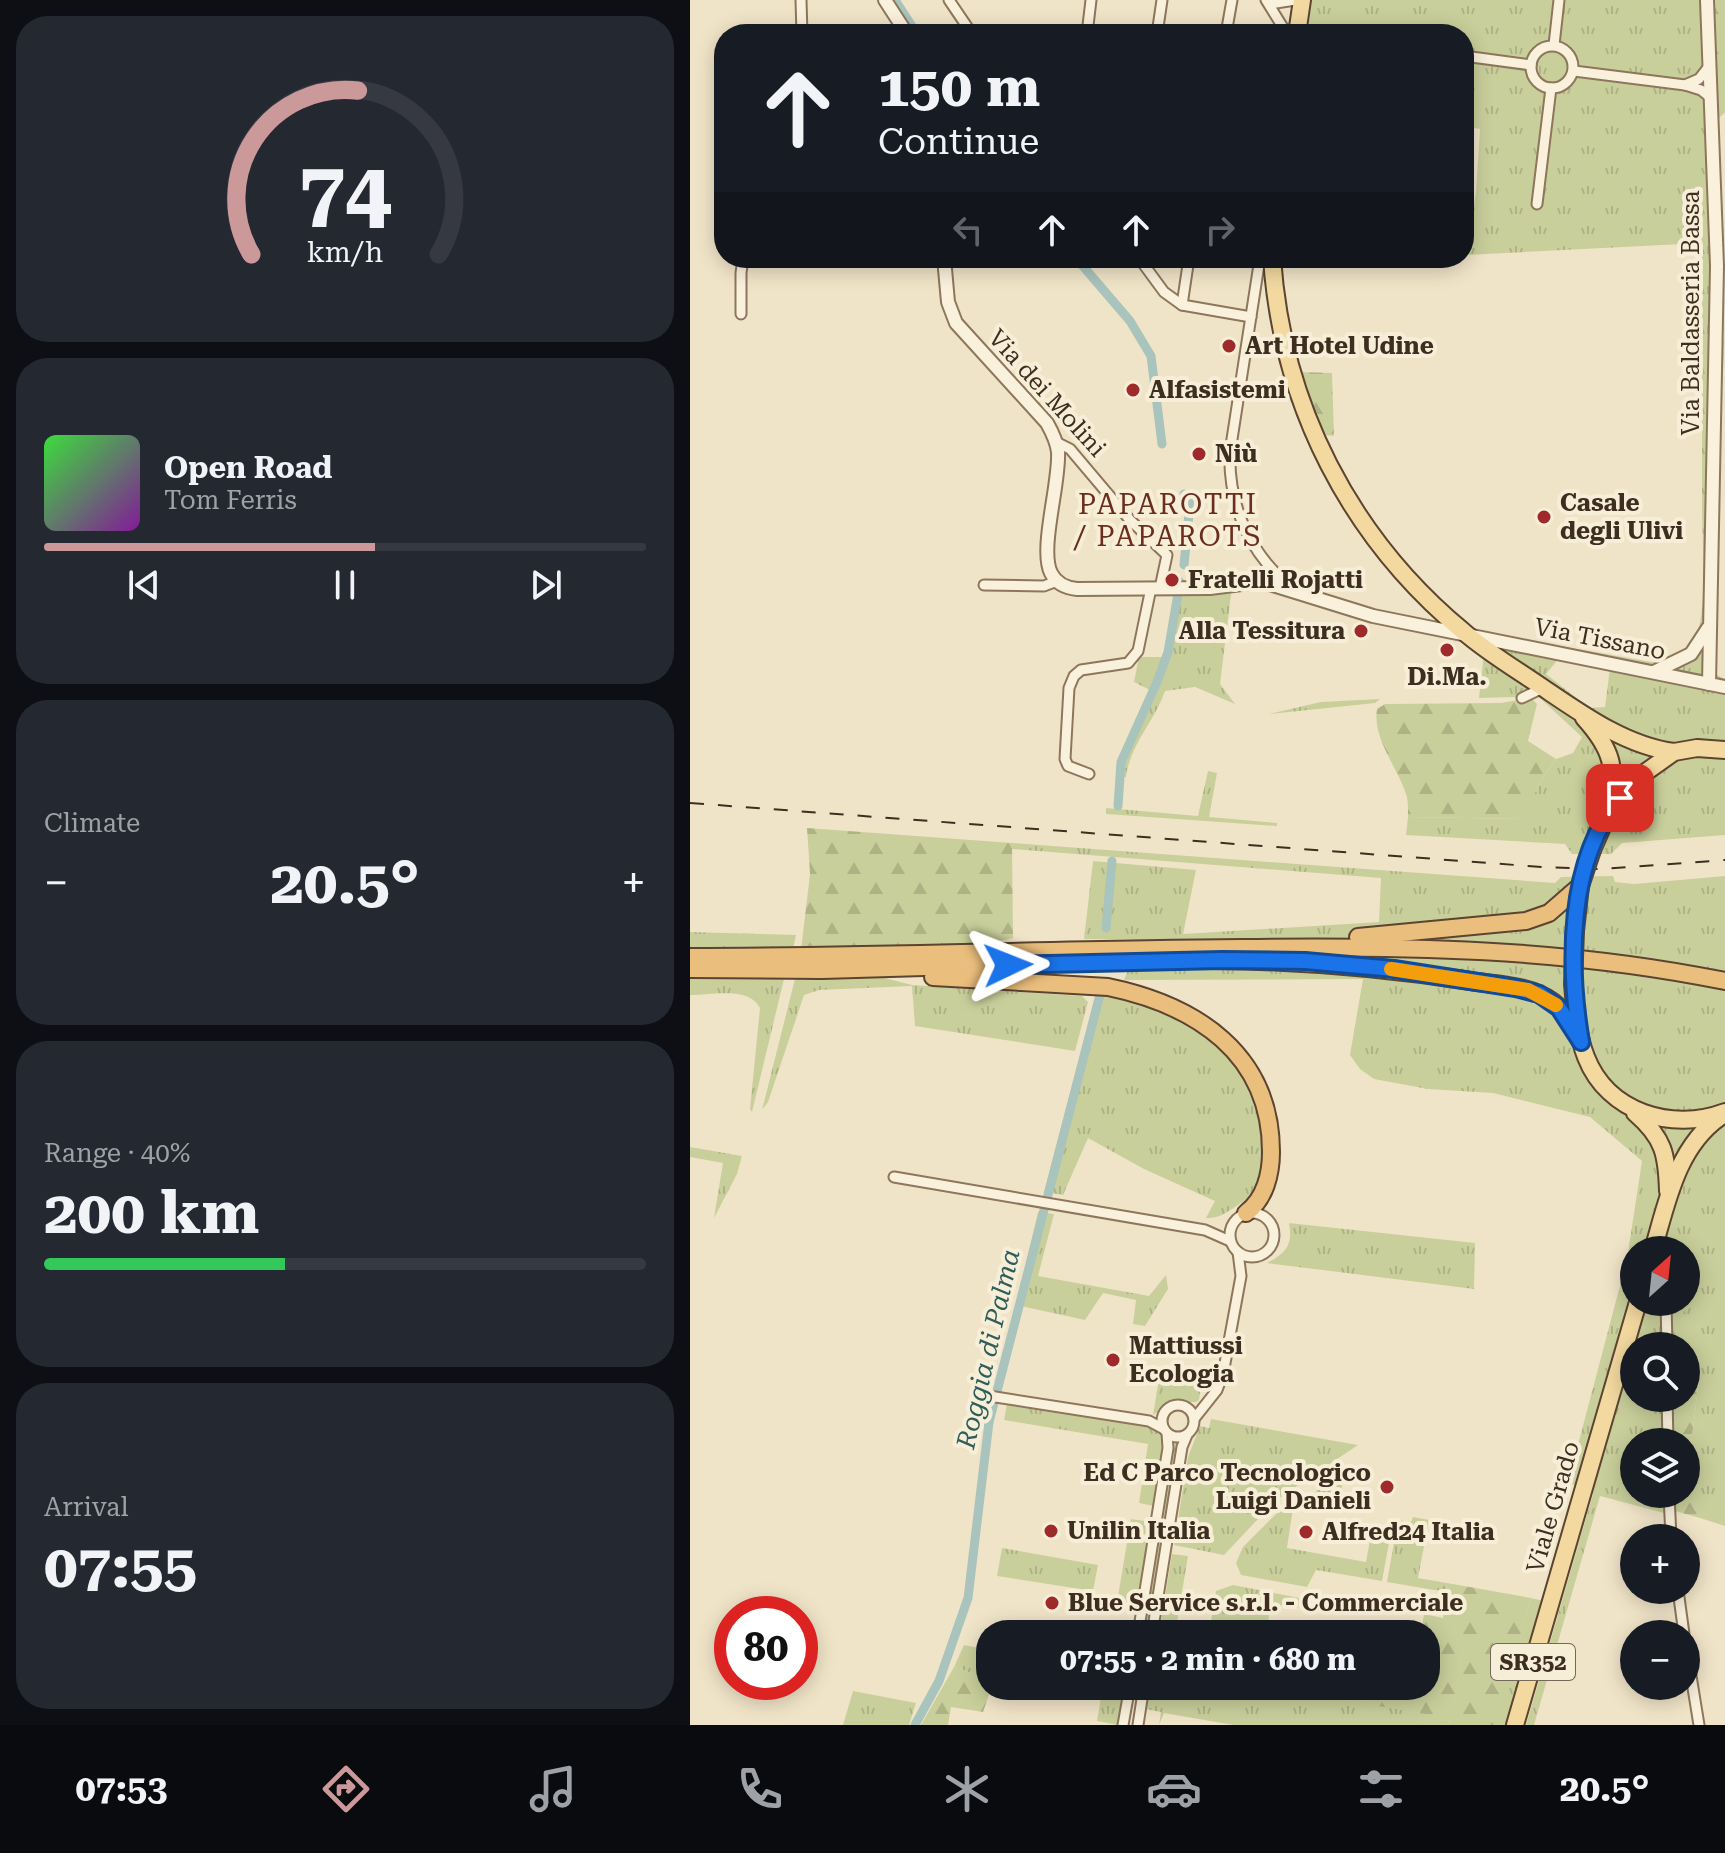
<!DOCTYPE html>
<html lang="en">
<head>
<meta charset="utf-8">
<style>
	body { margin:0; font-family:"Roboto Serif",serif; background:#242831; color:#f1f3f6; height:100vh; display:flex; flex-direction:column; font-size:30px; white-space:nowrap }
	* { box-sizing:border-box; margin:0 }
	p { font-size:26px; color:#9ea1a6 }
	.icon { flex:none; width:44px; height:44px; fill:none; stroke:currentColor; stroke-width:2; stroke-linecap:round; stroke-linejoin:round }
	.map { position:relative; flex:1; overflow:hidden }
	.drawer { display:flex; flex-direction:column; gap:16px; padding:16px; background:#0d0f14; width:690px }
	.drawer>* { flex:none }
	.banner { position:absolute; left:24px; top:24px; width:760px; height:244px; border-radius:32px; box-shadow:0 4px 20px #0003; background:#171b24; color:#f1f3f6; overflow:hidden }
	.needle { width:52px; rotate:27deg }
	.tools { position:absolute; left:930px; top:1236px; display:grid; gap:16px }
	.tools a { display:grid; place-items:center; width:80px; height:80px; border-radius:50%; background:#171b24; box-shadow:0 4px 20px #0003; font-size:40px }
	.speed { position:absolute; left:24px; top:1596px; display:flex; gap:16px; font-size:40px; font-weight:700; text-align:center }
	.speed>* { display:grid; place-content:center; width:104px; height:104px; border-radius:50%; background:#171b24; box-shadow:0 4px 20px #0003; line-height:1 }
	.speed .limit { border:12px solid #d22; background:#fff; color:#111 }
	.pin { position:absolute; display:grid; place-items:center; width:68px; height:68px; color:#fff; margin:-34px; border-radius:16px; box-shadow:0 4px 12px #0006 }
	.me { position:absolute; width:88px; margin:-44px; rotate:88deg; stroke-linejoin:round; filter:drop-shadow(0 0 6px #0008) }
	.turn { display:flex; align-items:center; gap:28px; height:168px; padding:0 32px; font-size:36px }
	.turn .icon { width:104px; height:104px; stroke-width:2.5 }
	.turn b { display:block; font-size:56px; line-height:68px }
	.lanes { display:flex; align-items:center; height:76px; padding:0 32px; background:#0003; justify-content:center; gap:40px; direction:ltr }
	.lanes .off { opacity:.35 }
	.big { font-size:60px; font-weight:700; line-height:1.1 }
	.drawer .card { flex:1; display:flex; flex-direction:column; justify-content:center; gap:12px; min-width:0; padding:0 28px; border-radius:32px; background:#242831 }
	.drawer .dial { align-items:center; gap:0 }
	.dial svg { height:208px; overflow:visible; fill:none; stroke:#363941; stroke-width:7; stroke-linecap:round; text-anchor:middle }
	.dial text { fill:#f1f3f6; stroke:none }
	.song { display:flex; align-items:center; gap:24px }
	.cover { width:96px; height:96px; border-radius:12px; background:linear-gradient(135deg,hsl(120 70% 55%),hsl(290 70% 35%)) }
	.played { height:8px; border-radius:4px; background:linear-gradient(90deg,#cc999b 55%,#363941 55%) }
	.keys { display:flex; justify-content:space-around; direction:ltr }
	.heat { display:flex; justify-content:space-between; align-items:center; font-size:44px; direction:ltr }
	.charge { height:12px; border-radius:6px; background:linear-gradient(90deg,#34c759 40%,#363941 0) }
	.trip { position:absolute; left:286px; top:1620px; width:464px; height:80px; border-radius:32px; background:#171b24; box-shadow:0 4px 20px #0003; font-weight:700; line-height:80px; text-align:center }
	.menu { display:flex; height:128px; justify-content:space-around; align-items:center; background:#090b0e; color:#9ea1a6 }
	.menu .icon { width:56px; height:56px }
	.menu .on { color:#cc999b }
	.menu b { font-size:36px; color:#f1f3f6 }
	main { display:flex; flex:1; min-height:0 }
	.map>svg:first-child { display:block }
	.grass { fill:url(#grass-tufts); fill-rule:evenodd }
	.forest { fill:url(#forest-firs) }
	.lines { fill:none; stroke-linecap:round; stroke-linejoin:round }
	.canal { stroke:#a9c4bc; stroke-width:9 }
	.minor-casing { stroke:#8d765c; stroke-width:13 }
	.tertiary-casing { stroke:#8d765c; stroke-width:16 }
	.primary-casing { stroke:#5b4430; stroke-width:20 }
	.trunk-casing { stroke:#5b4430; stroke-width:20 }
	.minor { stroke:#faf1dc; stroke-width:9 }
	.tertiary { stroke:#faf1dc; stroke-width:12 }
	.primary { stroke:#f3d9a0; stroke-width:16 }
	.trunk { stroke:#eabe7c; stroke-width:16 }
	.rail { stroke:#3d2e20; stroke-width:2; stroke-dasharray:14 14; stroke-linecap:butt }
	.primary-bridge-casing { stroke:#5b4430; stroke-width:20; stroke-linecap:butt }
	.primary-bridge { stroke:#f3d9a0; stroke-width:16 }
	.route-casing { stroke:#114b97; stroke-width:20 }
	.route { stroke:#1a73e8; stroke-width:14 }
	.slow { stroke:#f59e0b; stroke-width:14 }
	.poi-dot { fill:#9e2a2b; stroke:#f7eed8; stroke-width:3 }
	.labels { text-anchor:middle; stroke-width:8; stroke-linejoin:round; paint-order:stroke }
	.shield { fill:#f7eed8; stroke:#756857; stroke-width:2 }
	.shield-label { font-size:22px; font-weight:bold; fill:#3d2e20 }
	.street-label { font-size:24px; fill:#3d2e20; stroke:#f7eed8 }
	.poi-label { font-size:24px; font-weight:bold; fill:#3d2e20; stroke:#f7eed8; text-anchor:start }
	.water-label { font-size:26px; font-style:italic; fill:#2f5d5a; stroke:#f7eed8 }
	.quarter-label { font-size:28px; letter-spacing:2px; fill:#6b2e1e; stroke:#f7eed8 }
</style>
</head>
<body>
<main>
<section class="drawer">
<div class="card dial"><svg viewBox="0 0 100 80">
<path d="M14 69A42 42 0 1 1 86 69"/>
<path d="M14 69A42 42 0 0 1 55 6" stroke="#cc999b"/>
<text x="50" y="56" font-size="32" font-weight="700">74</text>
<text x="50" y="72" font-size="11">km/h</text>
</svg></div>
<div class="card">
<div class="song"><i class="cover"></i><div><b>Open Road</b><p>Tom Ferris</p></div></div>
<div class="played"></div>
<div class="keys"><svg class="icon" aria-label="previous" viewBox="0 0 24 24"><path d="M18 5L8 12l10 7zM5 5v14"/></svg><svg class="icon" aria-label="pause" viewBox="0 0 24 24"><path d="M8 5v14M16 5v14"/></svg><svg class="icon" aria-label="next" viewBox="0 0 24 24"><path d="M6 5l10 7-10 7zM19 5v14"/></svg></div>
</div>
<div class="card"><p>Climate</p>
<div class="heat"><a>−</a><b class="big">20.5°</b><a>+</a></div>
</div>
<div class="card"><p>Range · 40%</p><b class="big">200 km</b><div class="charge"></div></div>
<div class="card"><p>Arrival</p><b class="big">07:55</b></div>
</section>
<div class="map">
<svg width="1035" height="1725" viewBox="0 0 1035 1725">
	<defs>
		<pattern id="grass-tufts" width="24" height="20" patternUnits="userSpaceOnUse" patternTransform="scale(2)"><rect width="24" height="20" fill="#c9cf9b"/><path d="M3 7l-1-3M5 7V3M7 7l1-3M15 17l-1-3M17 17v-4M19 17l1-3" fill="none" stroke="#aeb285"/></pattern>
		<pattern id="forest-firs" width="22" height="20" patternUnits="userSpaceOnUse" patternTransform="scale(2)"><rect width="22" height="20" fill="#c9cf9b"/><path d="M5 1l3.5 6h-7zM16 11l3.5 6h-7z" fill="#aeb285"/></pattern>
	</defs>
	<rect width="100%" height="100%" fill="#f0e4c8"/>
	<g class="grass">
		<path d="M 622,0 L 1022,0 L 1031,340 L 1034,340 L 1024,652 L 1026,674 L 1035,680 L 1035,835 L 932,843 L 921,854 L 882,854 L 875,844 L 716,835 L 718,817 L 832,819 L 849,784 L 866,759 L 883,753 L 892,737 L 840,689 L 827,697 L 789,698 L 796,633 L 961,662 C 983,661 1001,652 1008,630 C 1017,603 1012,539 1012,508 C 1012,419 1012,331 1012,243 L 776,255 L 786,192 L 790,129 L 774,126 L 774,34 L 617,34 ZM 870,657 L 920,668 L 915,707 L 899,708 L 856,674 Z"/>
		<path d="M 542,586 L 530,684 L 545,704 L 505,687 L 475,691 C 465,721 440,744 436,777 L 432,777 L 433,762 L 475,669 L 490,591 Z"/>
		<polygon points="690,699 685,703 579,714 631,702"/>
		<polygon points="518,771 527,773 519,817 587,823 587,826 416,814 416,808 508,816"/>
		<polygon points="322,843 865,883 871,877 923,876 925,882 944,884 1035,876 1035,1526 1010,1518 998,1498 997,1477 1010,1371 1008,1355 996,1352 996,1346 980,1346 996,1302 996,1250 944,1250 944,1302 973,1302 973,1346 944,1346 944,1398 973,1398 973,1442 944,1442 944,1494 974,1494 974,1513 910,1496 844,1725 836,1725 903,1494 882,1484 884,1460 937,1259 952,1161 900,1117 803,1093 738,1089 684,1079 670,1069 660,1055 673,979 434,980 450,940 394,939 403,861 506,870 493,934 689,922 691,878 322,849"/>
		<polygon points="0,932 106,935 103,949 0,948"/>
		<polygon points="191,977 222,985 392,996 398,1002 385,1051 225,1026 222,986 129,990 114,995 78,1102 72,1110 105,979"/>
		<path d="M 0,979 L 94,979 L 62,1112 L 60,1109 L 70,1008 C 59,986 21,995 0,995 Z"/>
		<path d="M 406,995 C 448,1002 498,1015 529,1045 C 538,1054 551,1066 557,1078 C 577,1113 590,1180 548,1205 C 537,1212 529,1219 516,1218 L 525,1201 L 454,1169 L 398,1138 L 373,1195 L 354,1192 Z"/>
		<polygon points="0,1147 52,1156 47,1174 24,1218 33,1163 0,1157"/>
		<polygon points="348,1212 364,1214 348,1276 459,1296 476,1275 478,1289 455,1326 443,1324 446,1300 413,1293 395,1320 326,1305"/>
		<path d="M 599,1223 L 785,1243 L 784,1289 L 577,1263 C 596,1253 603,1245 599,1223 Z"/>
		<polygon points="469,1379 511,1386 509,1400 506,1402 482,1402 463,1415"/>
		<path d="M 317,1404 L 453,1426 C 459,1427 467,1429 471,1434 C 478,1444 466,1492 464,1506 L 449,1503 L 458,1444 L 314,1420 Z"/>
		<polygon points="521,1419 668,1445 586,1500 534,1555 484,1545 498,1457 510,1426 519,1428"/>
		<polygon points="485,1442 490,1443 458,1634 454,1634"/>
		<polygon points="655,1469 649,1501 620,1496"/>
		<polygon points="593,1507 603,1508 597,1548 676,1562 682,1529 701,1532 692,1581 626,1570 617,1587 551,1575 546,1563 553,1547"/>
		<polygon points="723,1517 739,1520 728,1578 757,1583 756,1592 697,1582 708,1520 721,1522"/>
		<polygon points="441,1519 461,1522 447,1612 426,1608"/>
		<polygon points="312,1548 408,1565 403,1591 307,1576"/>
		<polygon points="482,1554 498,1556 485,1634 469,1634"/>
		<polygon points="543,1585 610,1598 608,1608 581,1604 576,1634 519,1634 526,1591"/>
		<polygon points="841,1598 854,1601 818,1725 805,1725"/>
		<polygon points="274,1645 300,1650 300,1680 264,1667"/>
		<polygon points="413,1686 435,1686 428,1725 407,1721"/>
		<polygon points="460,1686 595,1686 595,1690 805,1725 759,1719 760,1725 543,1725 474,1713 469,1725 471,1712 456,1709"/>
		<polygon points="163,1691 226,1703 219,1725 153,1725"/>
	</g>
	<g class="forest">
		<polygon points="1022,0 1035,0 1035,112 1026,121"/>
		<polygon points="611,372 642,373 644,436 633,435 622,412"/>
		<polygon points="449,657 474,657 460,690 444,682"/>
		<path d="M 841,698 L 847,704 L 838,741 L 866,759 L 849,784 L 833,819 L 718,817 C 718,811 718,803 717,797 C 709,769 682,739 687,709 L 695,704 L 811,703 Z"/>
		<polygon points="117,828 322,843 323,938 289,945 111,950 120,874"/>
		<polygon points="985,1302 995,1303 996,1325 991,1344 980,1344 979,1307"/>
		<polygon points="996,1352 1008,1355 1010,1371 997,1477 998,1498 1010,1518 985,1511 985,1494 996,1494 996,1442 983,1442 983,1408 986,1408 986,1398 996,1398"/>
		<polygon points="757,1583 841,1598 806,1725 760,1725 759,1718 594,1690 595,1686 736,1686 736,1634 731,1634 734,1614 753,1618"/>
		<polygon points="264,1667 300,1680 302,1686 293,1712 261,1707 258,1725 231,1725"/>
	</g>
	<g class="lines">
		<g class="canal">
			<polyline points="205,0 227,34"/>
			<polyline points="386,258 440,321 461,356 472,444"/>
			<polyline points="494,494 500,503 494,565"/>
			<polyline points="428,806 431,762 467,682 478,652 490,582"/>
			<polyline points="416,928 422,861"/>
			<polyline points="225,1725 249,1681 278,1598 299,1422 413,983"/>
		</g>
		<g class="minor-casing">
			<g id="minor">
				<polyline points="111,0 112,34"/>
				<polyline points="259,0 282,34"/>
				<polyline points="576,0 597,34"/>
				<polyline points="577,0 586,3 605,0"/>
				<polyline points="397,34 401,0"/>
				<polyline points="467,34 472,0"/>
				<polyline points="536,34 542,0"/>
				<polyline points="864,45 869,0"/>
				<circle cx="862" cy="67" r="21"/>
				<polyline points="774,56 841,65"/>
				<polyline points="1020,65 1009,79 995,85 1011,90 1021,98"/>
				<polyline points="884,71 995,85"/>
				<polyline points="847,204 861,88"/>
				<polyline points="449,258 474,292 492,305 561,317"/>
				<path d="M 570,258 L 540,452 C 538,506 561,557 604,589"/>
				<polyline points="492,305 499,258"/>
				<polyline points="51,314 51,273 53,258"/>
				<polyline points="366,442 380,449 440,520 477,555 470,588"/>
				<polyline points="294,585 354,586 367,581"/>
				<polyline points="832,698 853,688"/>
				<polyline points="399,774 378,766 375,759 379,688 384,676 391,670 438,663 448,651 461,588"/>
				<polyline points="204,1177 515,1230 540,1241"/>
				<circle cx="562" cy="1235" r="22"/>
				<polyline points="976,1302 977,1346"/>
				<polyline points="299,1396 459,1421 474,1429"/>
				<polyline points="977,1398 978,1442"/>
				<circle cx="488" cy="1421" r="16"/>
				<polyline points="504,1419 527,1390 533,1374 551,1276 548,1252"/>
				<polyline points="979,1494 981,1538"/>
				<polyline points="988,1590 994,1634"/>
				<polyline points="448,1634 478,1448 477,1433"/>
				<polyline points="462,1634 492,1447 497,1435"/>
				<polyline points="996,1645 1009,1725"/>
				<polyline points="433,1725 440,1686"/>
				<polyline points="448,1725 454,1686"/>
			</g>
		</g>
		<g class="tertiary-casing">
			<g id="tertiary">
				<polyline points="195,0 217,34"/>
				<polyline points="1017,0 1027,266 1019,684"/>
				<path d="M 254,258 L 258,302 L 266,323 L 357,423 C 362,432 367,442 368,452 C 370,483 349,549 361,573 C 366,583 376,588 387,589 L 520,588 L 567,582 L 583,585 L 683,616 L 1035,687"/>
				<polyline points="964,672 1001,654 1018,628"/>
			</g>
		</g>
		<g class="primary-casing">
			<g id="primary">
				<polyline points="607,34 612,0"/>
				<path d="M 582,258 C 592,405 660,538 774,632 C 797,652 824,668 849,685 C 889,712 935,746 984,752"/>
				<path d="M 894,718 C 922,749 927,768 919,809"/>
				<polyline points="902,850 919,811 953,774 984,752 1007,748 1035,750"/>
				<polyline points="885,931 890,886"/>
				<path d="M 883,984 C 885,1008 887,1034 896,1057 C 918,1113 982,1132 1035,1112"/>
				<path d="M 945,1113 C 974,1138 977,1155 978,1191"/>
				<path d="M 963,1250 C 977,1202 987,1147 1030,1117"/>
				<polyline points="825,1725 948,1302"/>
			</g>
		</g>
		<g class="trunk-casing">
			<g id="trunk">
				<polyline points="668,937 836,921 859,913 890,886"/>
				<path d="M 0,957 C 184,957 368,949 552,948 C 718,946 872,948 1035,981"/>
				<path d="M 530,960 C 614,961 696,968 780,981 C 807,985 840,985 863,1002 C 876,1012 883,1027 891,1042"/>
				<polyline points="0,969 132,970 539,958"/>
				<path d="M 243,977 L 418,987 C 505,1005 581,1053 581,1152 C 581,1174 575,1199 556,1213"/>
			</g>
		</g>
		<use href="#minor" class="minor"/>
		<use href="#tertiary" class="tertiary"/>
		<use href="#primary" class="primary"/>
		<use href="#trunk" class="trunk"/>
		<polyline class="rail" points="0,803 852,867 911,869 1035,860"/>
		<g class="primary-bridge-casing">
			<g id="primary-bridge">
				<polyline points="890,886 902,850"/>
				<polyline points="883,984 885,931"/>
			</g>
		</g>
		<use href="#primary-bridge" class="primary-bridge"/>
	</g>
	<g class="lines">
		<g class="route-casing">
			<path id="route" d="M 318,965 L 532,960 L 615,961 L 704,969 L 826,988 L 849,994 L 869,1008 L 891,1042 C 878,965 877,860 930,798"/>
		</g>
		<use href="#route" class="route"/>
		<polyline class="slow" points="701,969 838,990 866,1005"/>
	</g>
	<g class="poi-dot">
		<circle cx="539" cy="346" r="8"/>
		<circle cx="443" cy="390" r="8"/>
		<circle cx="509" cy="454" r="8"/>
		<circle cx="854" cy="517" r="8"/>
		<circle cx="482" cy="580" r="8"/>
		<circle cx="671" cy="631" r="8"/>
		<circle cx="757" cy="650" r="8"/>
		<circle cx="423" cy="1360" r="8"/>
		<circle cx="697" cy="1487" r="8"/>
		<circle cx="361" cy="1531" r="8"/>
		<circle cx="616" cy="1532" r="8"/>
		<circle cx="362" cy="1603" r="8"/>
	</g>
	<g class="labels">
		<rect class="shield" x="801" y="1644" width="84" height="36" rx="6"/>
		<g class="shield-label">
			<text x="843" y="1670">SR352</text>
		</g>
		<g class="street-label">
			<text transform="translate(1001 313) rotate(-90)" y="8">Via Baldasseria Bassa</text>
			<text transform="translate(357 393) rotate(48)" y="8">Via dei Molini</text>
			<text transform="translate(910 639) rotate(11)" y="8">Via Tissano</text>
			<text transform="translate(863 1507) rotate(-74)" y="8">Viale Grado</text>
		</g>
		<g class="poi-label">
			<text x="555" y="354">Art Hotel Udine</text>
			<text x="459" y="398">Alfasistemi</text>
			<text x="525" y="462">Niù</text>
			<text x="870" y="511">Casale<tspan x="870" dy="28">degli Ulivi</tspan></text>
			<text x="498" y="588">Fratelli Rojatti</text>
			<text x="655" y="639" text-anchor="end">Alla Tessitura</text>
			<text x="757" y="685" text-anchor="middle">Di.Ma.</text>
			<text x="439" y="1354">Mattiussi<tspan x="439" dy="28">Ecologia</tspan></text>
			<text x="681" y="1481" text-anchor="end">Ed C Parco Tecnologico<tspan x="681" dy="28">Luigi Danieli</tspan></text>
			<text x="377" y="1539">Unilin Italia</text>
			<text x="632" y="1540">Alfred24 Italia</text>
			<text x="378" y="1611">Blue Service s.r.l. - Commerciale</text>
		</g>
		<g class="water-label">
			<text transform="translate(298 1349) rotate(-77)" y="9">Roggia di Palma</text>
		</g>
		<g class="quarter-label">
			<text x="478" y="514">PAPAROTTI<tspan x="478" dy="32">/ PAPAROTS</tspan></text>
		</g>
	</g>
</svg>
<div class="tools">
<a><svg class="needle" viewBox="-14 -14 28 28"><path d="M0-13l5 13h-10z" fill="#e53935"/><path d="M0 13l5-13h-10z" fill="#9ea1a6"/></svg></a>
<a><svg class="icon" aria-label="search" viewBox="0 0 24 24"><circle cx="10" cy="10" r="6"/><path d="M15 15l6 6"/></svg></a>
<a><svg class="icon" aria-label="layers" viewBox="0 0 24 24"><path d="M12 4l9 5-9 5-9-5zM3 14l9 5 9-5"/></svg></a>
<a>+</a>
<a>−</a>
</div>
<div class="speed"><div class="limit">80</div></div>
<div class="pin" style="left:930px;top:798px;background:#d93025"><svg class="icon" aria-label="arrive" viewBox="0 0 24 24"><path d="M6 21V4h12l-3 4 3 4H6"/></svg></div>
<svg class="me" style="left:318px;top:965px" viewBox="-20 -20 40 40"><path d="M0-17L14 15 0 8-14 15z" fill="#1a73e8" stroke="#fff" stroke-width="4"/></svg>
<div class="trip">07:55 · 2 min · 680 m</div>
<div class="banner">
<div class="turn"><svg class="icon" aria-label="ahead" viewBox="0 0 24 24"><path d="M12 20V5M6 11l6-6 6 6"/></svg><div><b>150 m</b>Continue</div></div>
<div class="lanes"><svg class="icon off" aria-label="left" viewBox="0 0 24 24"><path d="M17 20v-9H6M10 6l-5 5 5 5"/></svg><svg class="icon" aria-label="ahead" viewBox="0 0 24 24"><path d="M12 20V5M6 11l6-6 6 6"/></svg><svg class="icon" aria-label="ahead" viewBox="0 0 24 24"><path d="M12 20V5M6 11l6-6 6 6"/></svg><svg class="icon off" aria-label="right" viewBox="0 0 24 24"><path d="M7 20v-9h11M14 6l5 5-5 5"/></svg></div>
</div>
</div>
</main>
<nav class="menu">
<b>07:53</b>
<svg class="icon on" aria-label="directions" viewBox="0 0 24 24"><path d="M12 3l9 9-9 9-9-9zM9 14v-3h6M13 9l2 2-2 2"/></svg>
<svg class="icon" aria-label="music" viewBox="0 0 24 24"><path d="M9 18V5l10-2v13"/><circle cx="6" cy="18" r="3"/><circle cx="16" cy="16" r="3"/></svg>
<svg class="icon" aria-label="phone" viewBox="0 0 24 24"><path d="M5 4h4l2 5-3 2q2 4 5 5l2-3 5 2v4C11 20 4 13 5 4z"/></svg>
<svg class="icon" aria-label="climate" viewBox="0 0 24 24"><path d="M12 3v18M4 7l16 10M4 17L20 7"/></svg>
<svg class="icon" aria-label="car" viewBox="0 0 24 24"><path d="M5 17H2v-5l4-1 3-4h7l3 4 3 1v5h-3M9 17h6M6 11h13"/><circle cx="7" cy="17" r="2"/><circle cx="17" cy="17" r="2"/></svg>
<svg class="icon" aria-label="filters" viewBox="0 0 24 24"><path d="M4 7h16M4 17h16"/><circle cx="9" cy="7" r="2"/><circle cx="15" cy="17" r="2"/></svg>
<b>20.5°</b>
</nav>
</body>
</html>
